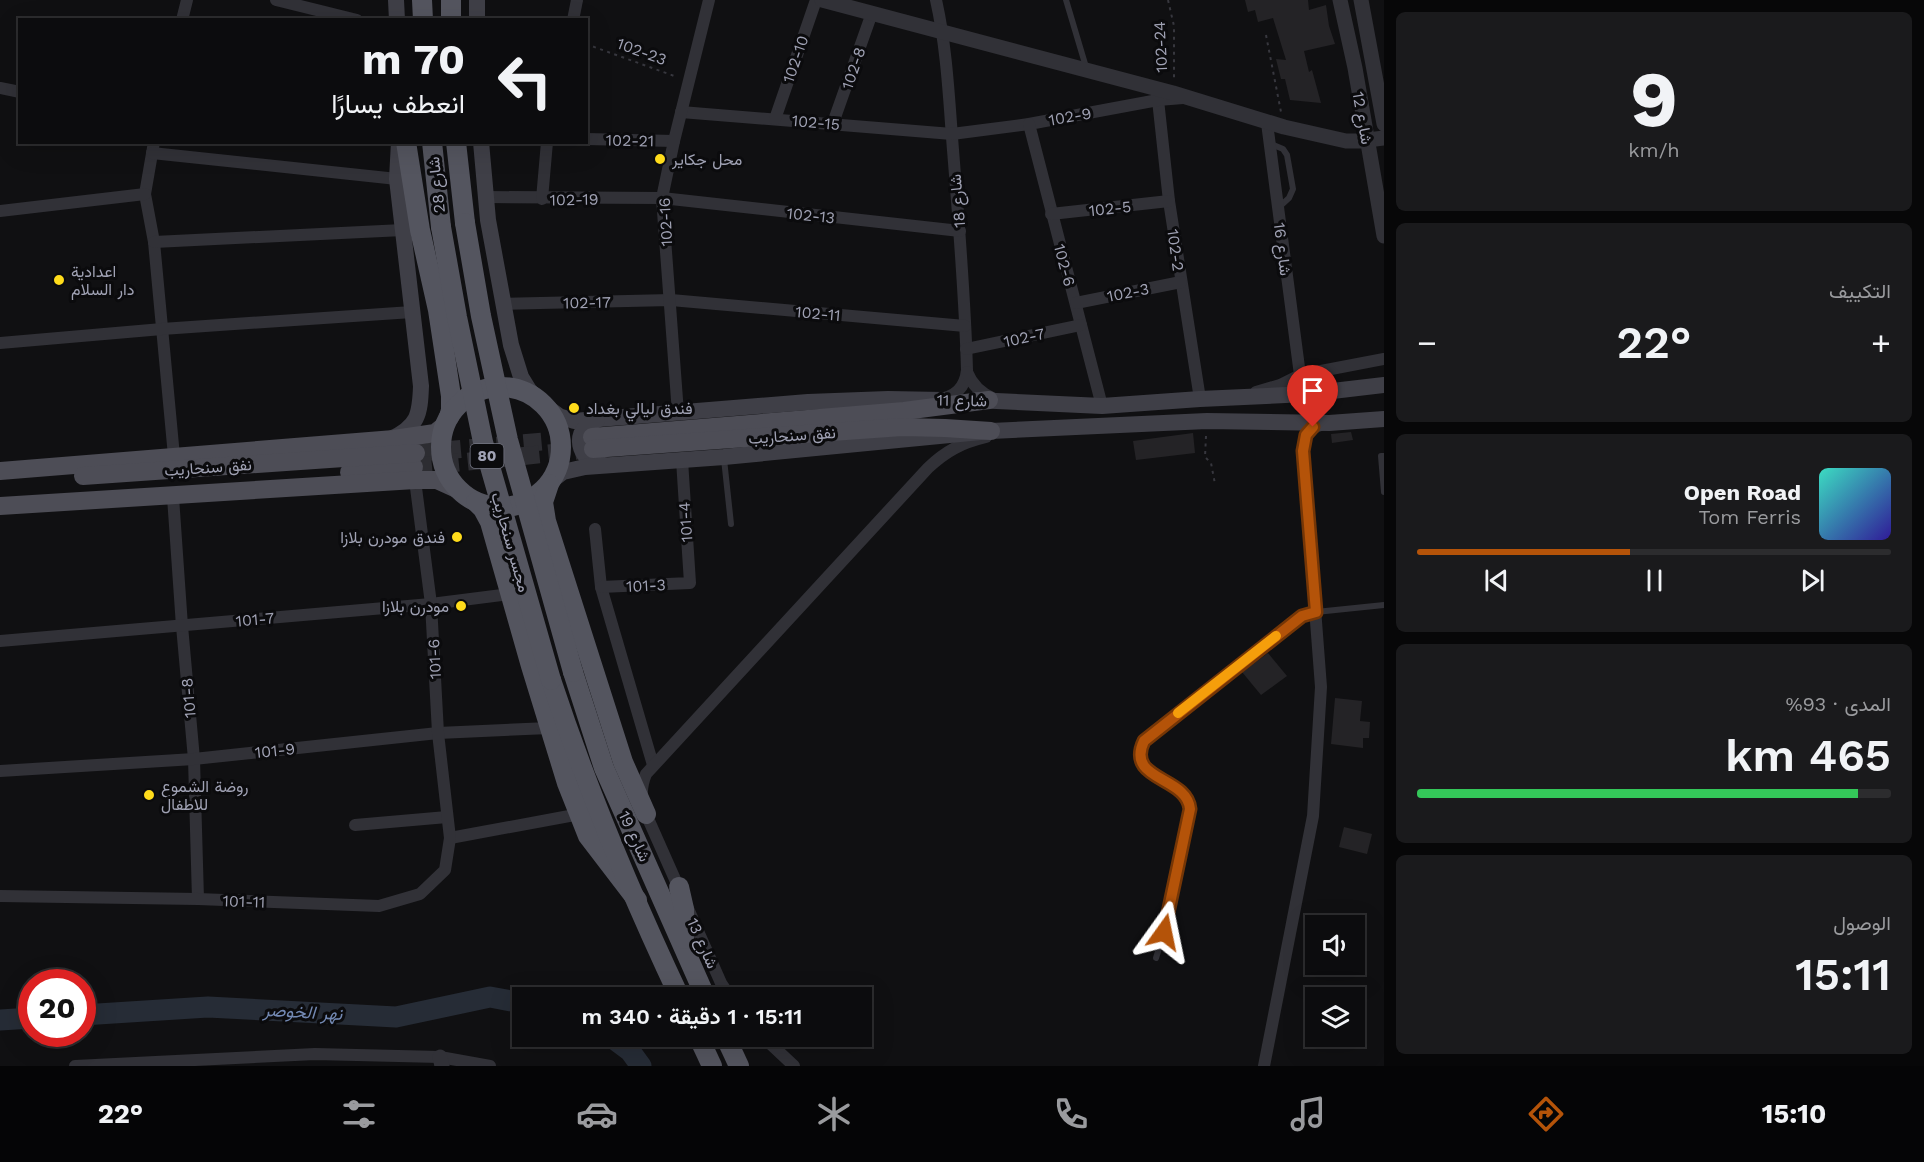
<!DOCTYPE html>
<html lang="ar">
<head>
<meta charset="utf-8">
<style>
	body { margin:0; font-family:"Work Sans",Vazirmatn,sans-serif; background:#1a1a1c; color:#f1f3f6; direction:rtl; height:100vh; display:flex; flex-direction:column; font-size:22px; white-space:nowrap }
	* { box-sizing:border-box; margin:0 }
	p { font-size:20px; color:#9a9b9e }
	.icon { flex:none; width:33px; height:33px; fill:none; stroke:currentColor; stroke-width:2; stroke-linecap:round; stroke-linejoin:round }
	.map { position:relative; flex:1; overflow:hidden; direction:ltr }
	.details { display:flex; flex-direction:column; gap:12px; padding:12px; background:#070708; width:540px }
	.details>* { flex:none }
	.banner { position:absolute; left:18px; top:18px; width:570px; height:126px; border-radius:0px; box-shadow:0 6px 24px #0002,0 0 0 2px #2c2c2e; direction:rtl; background:#0c0c0e; color:#f1f3f6; overflow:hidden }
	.tools { position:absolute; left:1305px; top:915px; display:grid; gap:12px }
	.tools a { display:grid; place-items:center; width:60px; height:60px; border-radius:0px; background:#0c0c0e; box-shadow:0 6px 24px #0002,0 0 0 2px #2c2c2e; font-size:30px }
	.speed { position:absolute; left:18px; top:969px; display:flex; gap:12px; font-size:30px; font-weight:700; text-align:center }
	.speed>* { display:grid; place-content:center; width:78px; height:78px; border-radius:50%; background:#0c0c0e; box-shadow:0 6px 24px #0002,0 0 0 2px #2c2c2e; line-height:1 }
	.speed .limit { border:9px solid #d22; background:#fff; color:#111 }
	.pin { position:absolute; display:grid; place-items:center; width:51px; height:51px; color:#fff; margin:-62px -26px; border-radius:50% 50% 50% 0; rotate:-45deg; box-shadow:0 0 6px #0007 }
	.pin .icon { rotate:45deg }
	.me { position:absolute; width:66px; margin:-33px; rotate:12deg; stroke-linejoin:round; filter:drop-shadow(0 0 4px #0008) }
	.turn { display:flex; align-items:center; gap:21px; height:126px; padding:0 24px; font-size:27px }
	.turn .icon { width:78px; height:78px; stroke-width:2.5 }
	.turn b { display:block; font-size:42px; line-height:51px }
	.big { font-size:45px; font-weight:600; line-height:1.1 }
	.details .tile { flex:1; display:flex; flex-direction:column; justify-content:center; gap:9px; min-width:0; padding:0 21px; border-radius:9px; background:#1a1a1c }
	.details .dial { align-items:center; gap:0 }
	.dial b { font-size:78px; line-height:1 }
	.song { display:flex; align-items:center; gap:18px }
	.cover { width:72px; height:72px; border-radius:9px; background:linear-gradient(135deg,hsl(170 70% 55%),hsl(250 70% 35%)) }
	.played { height:6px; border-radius:3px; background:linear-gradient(90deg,#b45309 45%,#2c2c2e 45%) }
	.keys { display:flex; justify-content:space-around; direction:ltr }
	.heat { display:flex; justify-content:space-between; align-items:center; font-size:33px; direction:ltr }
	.charge { height:9px; border-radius:4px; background:linear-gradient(90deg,#34c759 93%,#2c2c2e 0) }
	.trip { position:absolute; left:512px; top:987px; width:360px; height:60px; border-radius:0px; background:#0c0c0e; box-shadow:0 6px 24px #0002,0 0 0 2px #2c2c2e; font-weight:600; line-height:60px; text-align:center; direction:rtl }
	.tabs { display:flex; height:96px; justify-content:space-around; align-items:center; background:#050506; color:#9a9b9e }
	.tabs .icon { width:42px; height:42px }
	.tabs .selected { color:#b45309 }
	.tabs b { font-size:27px; color:#f1f3f6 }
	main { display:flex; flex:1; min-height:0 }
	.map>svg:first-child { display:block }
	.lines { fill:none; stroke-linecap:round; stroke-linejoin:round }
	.river { stroke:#262c36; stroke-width:21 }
	.building { fill:#242326 }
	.primary-tunnel { stroke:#2d2d32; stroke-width:18; stroke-dasharray:18 9; stroke-linecap:butt }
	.path { stroke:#37373e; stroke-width:2; stroke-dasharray:3 4.5; stroke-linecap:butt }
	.service { stroke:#313137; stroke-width:6 }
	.minor { stroke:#313137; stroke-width:12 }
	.tertiary { stroke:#313137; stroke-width:15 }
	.secondary { stroke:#3f3f47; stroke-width:16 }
	.primary { stroke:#4d4d56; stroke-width:18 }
	.trunk { stroke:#54555f; stroke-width:20 }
	.trunk-bridge { stroke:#54555f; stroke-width:20 }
	.route-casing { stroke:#753606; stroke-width:15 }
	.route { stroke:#b45309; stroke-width:10 }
	.slow { stroke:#f59e0b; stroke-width:10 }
	.poi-dot { fill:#ffdc1b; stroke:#0b0b0d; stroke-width:2 }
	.labels { text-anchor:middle; stroke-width:6; stroke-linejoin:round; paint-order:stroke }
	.shield { fill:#0b0b0d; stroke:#737582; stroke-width:1.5 }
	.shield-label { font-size:15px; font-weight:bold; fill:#a0a2b4 }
	.street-label { font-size:16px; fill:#a0a2b4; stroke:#0b0b0d }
	.poi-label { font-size:16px; fill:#a0a2b4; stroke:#0b0b0d; text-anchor:start }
	.water-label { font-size:18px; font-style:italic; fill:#7389b3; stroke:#0b0b0d }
</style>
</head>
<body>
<main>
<section class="details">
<div class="tile dial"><b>9</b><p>km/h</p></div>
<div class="tile"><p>التكييف</p>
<div class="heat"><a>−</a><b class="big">22°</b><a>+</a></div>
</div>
<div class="tile">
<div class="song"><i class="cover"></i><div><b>Open Road</b><p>Tom Ferris</p></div></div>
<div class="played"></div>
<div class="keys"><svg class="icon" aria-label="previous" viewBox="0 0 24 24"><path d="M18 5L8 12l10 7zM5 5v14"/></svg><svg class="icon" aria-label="pause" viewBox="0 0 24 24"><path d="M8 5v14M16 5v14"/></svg><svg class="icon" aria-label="next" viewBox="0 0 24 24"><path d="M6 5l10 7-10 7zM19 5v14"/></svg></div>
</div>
<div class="tile"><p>المدى · 93%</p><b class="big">465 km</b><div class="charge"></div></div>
<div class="tile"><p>الوصول</p><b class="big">15:11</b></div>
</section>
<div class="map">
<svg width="1384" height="1066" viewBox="0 0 1384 1066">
	<rect width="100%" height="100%" fill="#101012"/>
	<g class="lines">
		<g class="river">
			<polyline points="82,1015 208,1007 396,1017 490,997 522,1003"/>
			<polyline points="0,1020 32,1018"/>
			<polyline points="610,1036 630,1051 641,1066"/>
		</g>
	</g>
	<g class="building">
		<polygon points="1245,0 1308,0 1309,10 1326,5 1329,26 1335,44 1304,51 1309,72 1312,70 1321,103 1290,100 1285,79 1281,79 1276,59 1286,60 1273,18 1258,22 1255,10 1248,12"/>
		<polygon points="1351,432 1353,440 1332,443 1331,434"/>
		<polygon points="1193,433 1195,453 1136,460 1133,441"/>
		<polygon points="1268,653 1287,676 1261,695 1242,672"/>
		<polygon points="1335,698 1362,701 1360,721 1370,722 1369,738 1363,738 1363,748 1331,744"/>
		<polygon points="1344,827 1372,834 1367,854 1339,847"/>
	</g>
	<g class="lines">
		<g class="primary-tunnel">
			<polyline points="416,453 592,437"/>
			<polyline points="414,467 593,449"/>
		</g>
		<g class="path">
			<polyline points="1168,0 1174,26 1174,78"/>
			<polyline points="1266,35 1281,112"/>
			<polyline points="586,44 677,77"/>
			<polyline points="1206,436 1205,457 1211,463 1215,484"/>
		</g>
		<g class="service">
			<polyline points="1066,0 1086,67"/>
			<polyline points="1271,144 1283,149 1287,155 1293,189 1289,198 1278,208"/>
			<polyline points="1384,456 1381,456 1384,492"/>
			<polyline points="724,459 731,524"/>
			<path d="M 1156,958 L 1164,932 L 1190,809 C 1187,776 1125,781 1144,740 L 1302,616 L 1316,612 L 1384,605"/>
		</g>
		<g class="minor">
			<polyline points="276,0 357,20"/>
			<path d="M 936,0 C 947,49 949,100 953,150 C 959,224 965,297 967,370 C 965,389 955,396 938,400"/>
			<polyline points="182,20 187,0"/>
			<polyline points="573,20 577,0"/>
			<polyline points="0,88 20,92"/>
			<polyline points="1158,100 1169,201 1200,399"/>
			<polyline points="681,112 952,134 1029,124 1158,100 1183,98"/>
			<polyline points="775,119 816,0"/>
			<polyline points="833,123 872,13"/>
			<polyline points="1267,123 1300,375"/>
			<polyline points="1029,124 1102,406"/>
			<polyline points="586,139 674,141"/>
			<polyline points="154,142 145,194 154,242 174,456"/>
			<polyline points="152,153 397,179"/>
			<polyline points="486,197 662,198 960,231"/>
			<polyline points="542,199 547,142"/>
			<polyline points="0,211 145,194"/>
			<polyline points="1051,214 1169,201"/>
			<polyline points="154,242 403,230"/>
			<polyline points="1076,303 1181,282"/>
			<polyline points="502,304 671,300 965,326"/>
			<polyline points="0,343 162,329 412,312"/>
			<polyline points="966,349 1081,325"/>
			<path d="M 967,372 C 972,385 980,393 994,399"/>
			<polyline points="1256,392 1280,385 1300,375 1384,359"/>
			<polyline points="678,413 662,198 674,141 709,0"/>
			<polyline points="173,497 182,626 194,759 198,899"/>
			<polyline points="595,529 601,587 653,765"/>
			<polyline points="601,587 690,583 682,460"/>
			<polyline points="0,641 431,604 510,594"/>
			<polyline points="0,771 194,759 438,733 549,728"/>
			<polyline points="355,825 447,817"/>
			<polyline points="450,838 580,814"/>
			<polyline points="0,896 198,899 379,906 420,894 445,870 450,838 438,733 431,604 415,480"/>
			<path d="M 731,998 L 721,983 L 646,814 C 641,799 640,789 646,774 L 928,468 C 946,451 961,443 986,437"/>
			<polyline points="762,1036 794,1066"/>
			<polyline points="75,1066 315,1054 440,1057 490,1066"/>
			<path d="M 1264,1066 L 1313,816 L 1321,687 L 1303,451 C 1304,434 1307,429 1324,424"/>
		</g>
		<g class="tertiary">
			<polyline points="822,0 1173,93 1284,127 1346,141 1360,141 1384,138"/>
			<polyline points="1340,0 1355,68 1384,236"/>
			<polyline points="1361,0 1384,124"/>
			<polyline points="440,1057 442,1066"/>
		</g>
		<g class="secondary">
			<polyline points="396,0 397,20"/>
			<polyline points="477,0 477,20"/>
			<polyline points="481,142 488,220 511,345 521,377 529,390 540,402"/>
			<polyline points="975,400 1102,406 1200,399 1307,394 1384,385"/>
			<polyline points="544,405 559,416 574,421 808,402 888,399 943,400"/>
			<path d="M 597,420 C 570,429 577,462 604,465"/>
			<path d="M 391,439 C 418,426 420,415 421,386 L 397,179 L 399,142"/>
			<polyline points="550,482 563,472 585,467 724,457 991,431 1207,421 1329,423 1384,419"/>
		</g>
		<g class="primary">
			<polyline points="592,437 904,411 989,400"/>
			<polyline points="593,449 902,427 945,428 991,431"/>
			<polyline points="0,471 394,439 435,433 446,424"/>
			<polyline points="349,472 414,467"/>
			<polyline points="83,476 416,453"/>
			<polyline points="0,506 415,480 437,480 459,490"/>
		</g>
		<g class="trunk">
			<polyline points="422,0 423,20"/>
			<polyline points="451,0 451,20"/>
			<polyline points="406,142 420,230 438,310 451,396 451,410 449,417"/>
			<polyline points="432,142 441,227"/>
			<polyline points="456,142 465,223"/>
			<circle cx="501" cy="447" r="60"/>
			<polyline points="549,484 543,502 546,521 623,762 646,814"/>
			<polyline points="476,502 483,509 490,522 531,666 567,783 588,836 637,900"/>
			<polyline points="573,672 604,768 706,998"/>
			<path d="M 551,680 C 587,789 631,894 680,998"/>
			<polyline points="679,887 684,909 684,939"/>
			<polyline points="698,1036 712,1066"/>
			<polyline points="725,1036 739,1066"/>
		</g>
		<g class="trunk-bridge">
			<polyline points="465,223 481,316 508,440 573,672"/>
			<polyline points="441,227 457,317 483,442 551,680"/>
		</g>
	</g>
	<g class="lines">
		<g class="route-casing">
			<path id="route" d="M 1164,932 L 1190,809 C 1187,776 1125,781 1144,741 L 1302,616 L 1316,612 L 1303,451 L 1306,435 L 1313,427"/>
		</g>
		<use href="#route" class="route"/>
		<polyline class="slow" points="1178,713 1276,636"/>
	</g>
	<g class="poi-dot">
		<circle cx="660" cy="159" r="6"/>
		<circle cx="59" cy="280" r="6"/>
		<circle cx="574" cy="408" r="6"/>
		<circle cx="457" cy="537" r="6"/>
		<circle cx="461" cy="606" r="6"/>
		<circle cx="149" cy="795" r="6"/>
	</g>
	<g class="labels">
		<rect class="shield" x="470.5" y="444" width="33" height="24" rx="4.5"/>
		<g class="shield-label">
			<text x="487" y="461">80</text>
		</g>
		<g class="street-label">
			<text transform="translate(1160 47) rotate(-93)" y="6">102-24</text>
			<text transform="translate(642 51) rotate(20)" y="6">102-23</text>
			<text transform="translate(795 59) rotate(-71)" y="6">102-10</text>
			<text transform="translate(853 68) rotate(-71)" y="6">102-8</text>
			<text transform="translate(1070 116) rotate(-10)" y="6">102-9</text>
			<text transform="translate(1363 118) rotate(80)" y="6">شارع 12</text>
			<text transform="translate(816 122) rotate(5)" y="6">102-15</text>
			<text transform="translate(630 140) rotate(1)" y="6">102-21</text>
			<text transform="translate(436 185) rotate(-96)" y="6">شارع 28</text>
			<text transform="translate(574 199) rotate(-1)" y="6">102-19</text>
			<text transform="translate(957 201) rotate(-95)" y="6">شارع 18</text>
			<text transform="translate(1110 208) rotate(-6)" y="6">102-5</text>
			<text transform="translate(811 215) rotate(6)" y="6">102-13</text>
			<text transform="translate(665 222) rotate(-93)" y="6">102-16</text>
			<text transform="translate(1283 249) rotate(83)" y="6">شارع 16</text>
			<text transform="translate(1176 250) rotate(82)" y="6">102-2</text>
			<text transform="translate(1065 265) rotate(75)" y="6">102-6</text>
			<text transform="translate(1128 292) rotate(-11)" y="6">102-3</text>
			<text transform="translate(587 302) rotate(-1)" y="6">102-17</text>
			<text transform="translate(818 313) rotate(5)" y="6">102-11</text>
			<text transform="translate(1024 337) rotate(-12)" y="6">102-7</text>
			<text transform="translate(962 400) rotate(1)" y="6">شارع 11</text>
			<text transform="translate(792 435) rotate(-4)" y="6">نفق سنحاريب</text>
			<text transform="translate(208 467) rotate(-4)" y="6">نفق سنحاريب</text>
			<text transform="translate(685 522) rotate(-94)" y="6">101-4</text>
			<text transform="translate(511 542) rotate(74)" y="6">مجسر سنحاريب</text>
			<text transform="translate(646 585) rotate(-3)" y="6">101-3</text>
			<text transform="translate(255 619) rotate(-5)" y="6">101-7</text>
			<text transform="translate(434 659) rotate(-93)" y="6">101-6</text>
			<text transform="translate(188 698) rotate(-95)" y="6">101-8</text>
			<text transform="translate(275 750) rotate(-6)" y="6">101-9</text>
			<text transform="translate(635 836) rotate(65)" y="6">شارع 19</text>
			<text transform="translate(244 901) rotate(2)" y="6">101-11</text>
			<text transform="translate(703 943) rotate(66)" y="6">شارع 13</text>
		</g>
		<g class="poi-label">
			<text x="672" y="165">محل جكاير</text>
			<text x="71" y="277">اعدادية<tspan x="71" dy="18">دار السلام</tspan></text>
			<text x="586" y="414">فندق ليالي بغداد</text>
			<text x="445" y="543" text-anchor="end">فندق مودرن بلازا</text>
			<text x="449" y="612" text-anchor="end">مودرن بلازا</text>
			<text x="161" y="792">روضة الشموع<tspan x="161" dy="18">للاطفال</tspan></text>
		</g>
		<g class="water-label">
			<text transform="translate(303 1012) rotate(3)" y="6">نهر الخوصر</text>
		</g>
	</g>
</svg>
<div class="tools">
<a><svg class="icon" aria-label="sound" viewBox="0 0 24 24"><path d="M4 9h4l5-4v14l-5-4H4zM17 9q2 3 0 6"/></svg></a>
<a><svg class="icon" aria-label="layers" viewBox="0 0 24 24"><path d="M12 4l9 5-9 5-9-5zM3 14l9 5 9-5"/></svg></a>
</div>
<div class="speed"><div class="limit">20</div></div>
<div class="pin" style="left:1313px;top:427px;background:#d93025"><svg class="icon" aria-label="arrive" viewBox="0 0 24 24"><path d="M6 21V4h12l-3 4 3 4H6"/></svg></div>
<svg class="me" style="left:1164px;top:932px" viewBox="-20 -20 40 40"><path d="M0-17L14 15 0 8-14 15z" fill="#b45309" stroke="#fff" stroke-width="4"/></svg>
<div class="trip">15:11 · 1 دقيقة · 340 m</div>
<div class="banner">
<div class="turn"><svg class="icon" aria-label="left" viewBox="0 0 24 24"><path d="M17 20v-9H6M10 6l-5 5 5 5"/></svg><div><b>70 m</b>انعطف يسارًا</div></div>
</div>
</div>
</main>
<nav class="tabs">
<b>15:10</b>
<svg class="icon selected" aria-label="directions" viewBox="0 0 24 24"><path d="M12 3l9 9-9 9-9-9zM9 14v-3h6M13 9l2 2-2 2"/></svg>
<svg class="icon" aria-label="music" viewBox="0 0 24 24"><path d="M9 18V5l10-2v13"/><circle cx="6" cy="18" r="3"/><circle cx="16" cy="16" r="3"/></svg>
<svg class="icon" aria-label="phone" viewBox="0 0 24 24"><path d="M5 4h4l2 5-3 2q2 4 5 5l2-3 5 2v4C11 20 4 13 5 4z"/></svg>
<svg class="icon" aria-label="climate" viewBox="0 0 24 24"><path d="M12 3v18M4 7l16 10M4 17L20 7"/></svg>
<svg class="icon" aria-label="car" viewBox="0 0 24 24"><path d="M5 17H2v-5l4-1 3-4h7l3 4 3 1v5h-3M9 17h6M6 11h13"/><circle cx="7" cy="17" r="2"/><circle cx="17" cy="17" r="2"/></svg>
<svg class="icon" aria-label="filters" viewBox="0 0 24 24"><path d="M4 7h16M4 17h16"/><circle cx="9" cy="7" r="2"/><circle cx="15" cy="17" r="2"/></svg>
<b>22°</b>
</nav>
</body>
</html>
